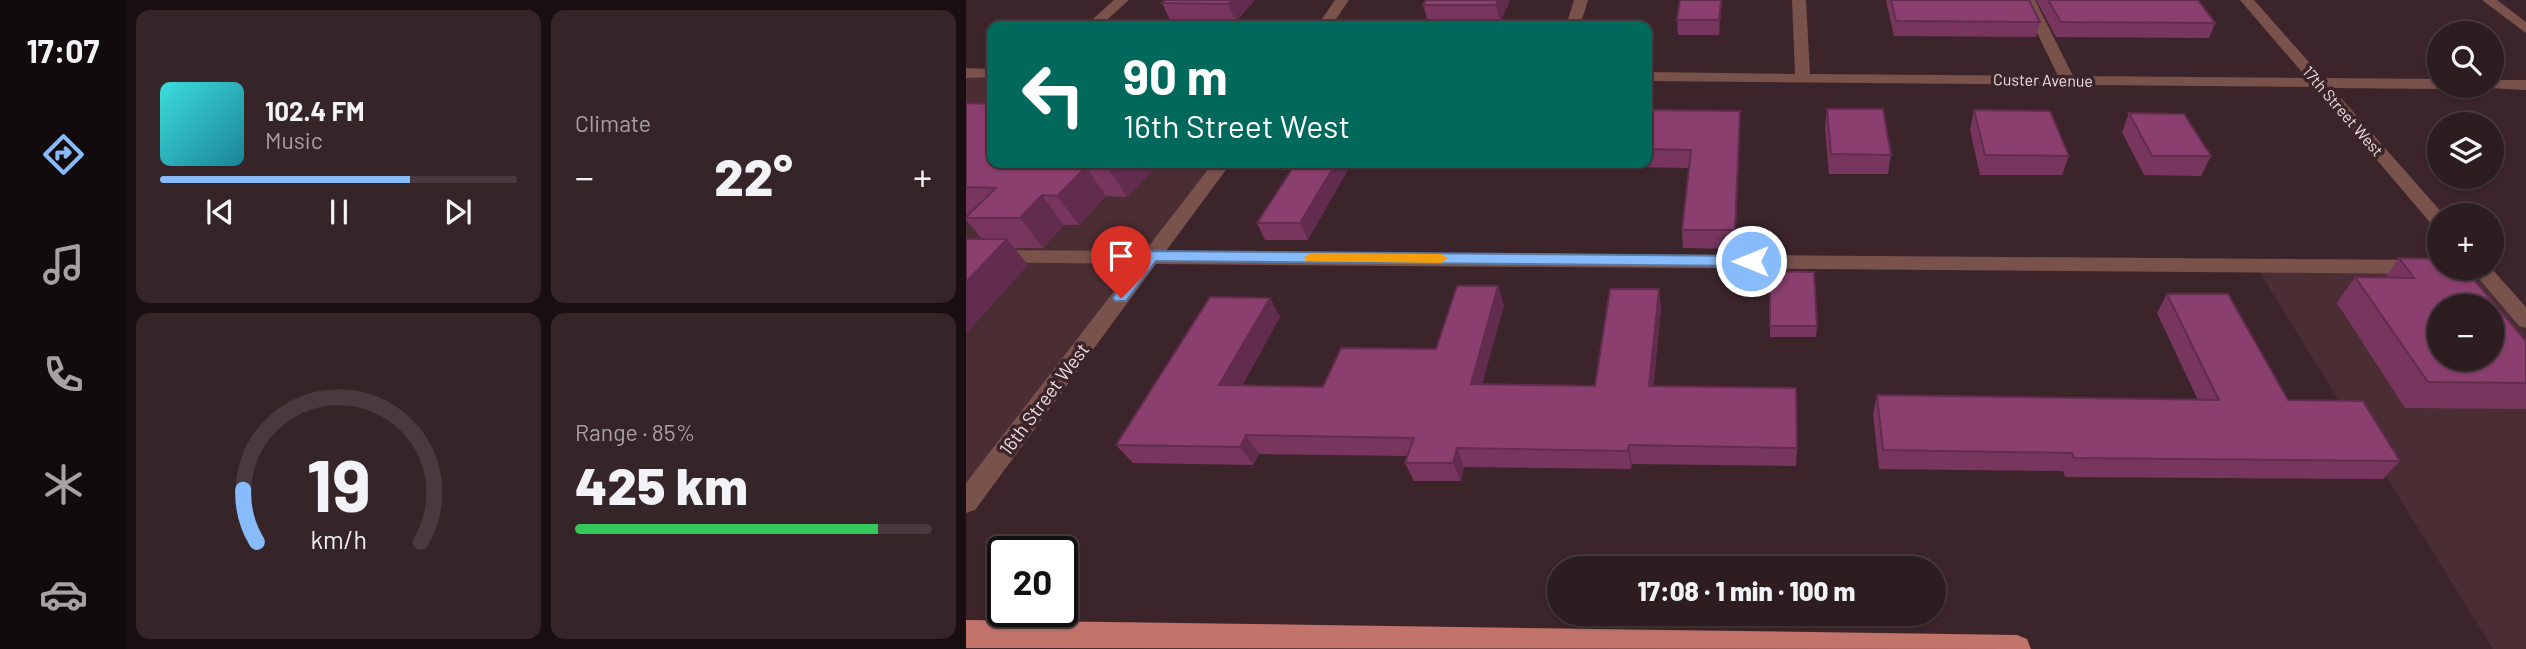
<!DOCTYPE html>
<html lang="en">
<head>
<meta charset="utf-8">
<style>
	body { margin:0; font-family:Barlow,sans-serif; background:#352529; color:#f1f3f6; height:100vh; display:flex; flex-direction:column; font-size:26px; white-space:nowrap }
	* { box-sizing:border-box; margin:0 }
	p { font-size:23px; color:#a7a1a5 }
	.icon { flex:none; width:38px; height:38px; fill:none; stroke:currentColor; stroke-width:2; stroke-linecap:round; stroke-linejoin:round }
	.map { position:relative; flex:1; overflow:hidden }
	.side { display:flex; flex-direction:column; gap:10px; padding:10px; background:#190f12; width:840px }
	.side>* { flex:none }
	.guide { position:absolute; left:21px; top:21px; width:665px; height:147px; border-radius:14px; box-shadow:0 2px 5px #0004,0 0 0 2px #483a3e; background:#00695c; color:#fff; overflow:hidden }
	.buttons { position:absolute; left:1461px; top:21px; display:grid; gap:14px }
	.buttons a { display:grid; place-items:center; width:77px; height:77px; border-radius:50%; background:#2d1c20; box-shadow:0 2px 5px #0004,0 0 0 2px #483a3e; font-size:35px }
	.speed { position:absolute; left:21px; top:536px; display:flex; gap:14px; font-size:35px; font-weight:700; text-align:center }
	.speed>* { display:grid; place-content:center; width:91px; height:91px; border-radius:50%; background:#2d1c20; box-shadow:0 2px 5px #0004,0 0 0 2px #483a3e; line-height:1 }
	.speed .limit { border:4px solid #111; border-radius:10px; background:#fff; color:#111 }
	.pin { position:absolute; display:grid; place-items:center; width:60px; height:60px; color:#fff; margin:-72px -30px; border-radius:50% 50% 50% 0; rotate:-45deg; box-shadow:0 0 7px #0007 }
	.pin .icon { rotate:45deg }
	.me { position:absolute; width:77px; margin:-38px; rotate:270deg; stroke-linejoin:round; filter:drop-shadow(0 0 5px #0008) }
	.turn { display:flex; align-items:center; gap:24px; height:147px; padding:0 21px; font-size:32px }
	.turn .icon { width:91px; height:91px; stroke-width:2.5 }
	.turn b { display:block; font-size:49px; line-height:60px }
	.big { font-size:52px; font-weight:800; line-height:1.1 }
	.side .card { flex:1; display:flex; flex-direction:column; justify-content:center; gap:10px; min-width:0; padding:0 24px; border-radius:14px; background:#352529 }
	.side .dial { align-items:center; gap:0 }
	.dial svg { height:182px; overflow:visible; fill:none; stroke:#483a3e; stroke-width:7; stroke-linecap:round; text-anchor:middle }
	.dial text { fill:#f1f3f6; stroke:none }
	.song { display:flex; align-items:center; gap:21px }
	.cover { width:84px; height:84px; border-radius:10px; background:linear-gradient(135deg,hsl(180 70% 55%),hsl(190 70% 35%)) }
	.played { height:7px; border-radius:4px; background:linear-gradient(90deg,#88bbfc 70%,#483a3e 70%) }
	.keys { display:flex; justify-content:space-around; direction:ltr }
	.heat { display:flex; justify-content:space-between; align-items:center; font-size:38px; direction:ltr }
	.charge { height:10px; border-radius:5px; background:linear-gradient(90deg,#34c759 85%,#483a3e 0) }
	.side .tiles { flex:1; display:grid; gap:10px; grid-template-columns:repeat(2,1fr) }
	.trip { position:absolute; left:581px; top:556px; width:399px; height:70px; border-radius:35px; background:#2d1c20; box-shadow:0 2px 5px #0004,0 0 0 2px #483a3e; font-weight:800; line-height:70px; text-align:center }
	main { display:flex; flex:1; min-height:0 }
	.dock { display:flex; flex-direction:column; width:126px; justify-content:space-around; align-items:center; background:#120b0d; color:#a7a1a5 }
	.dock .icon { width:49px; height:49px }
	.dock .current { color:#88bbfc }
	.dock b { font-size:32px; color:#f1f3f6 }
	.map>svg:first-child { display:block }
	.built { fill:#4b2d34; fill-rule:evenodd }
	.lines { fill:none; stroke-linecap:round; stroke-linejoin:round }
	.minor { fill:#79524c; fill-rule:evenodd }
	.major { fill:#c2746a; fill-rule:evenodd }
	.wall { fill:#78365f }
	.shaded-wall { fill:#612c4e }
	.building { fill:#8b3f6f; stroke:#612c4e; stroke-width:2; fill-rule:evenodd }
	.route { fill:#88bbfc; stroke:#587aa4; stroke-width:2 }
	.slow { fill:#f59e0b }
	.labels { text-anchor:middle; stroke-width:7; stroke-linejoin:round; paint-order:stroke }
	.far-street-label { font-size:16px; fill:#eddddf; stroke:#3c252a }
	.street-label { font-size:19px; fill:#eddddf; stroke:#3c252a }
</style>
</head>
<body>
<main>
<nav class="dock">
<b>17:07</b>
<svg class="icon current" aria-label="directions" viewBox="0 0 24 24"><path d="M12 3l9 9-9 9-9-9zM9 14v-3h6M13 9l2 2-2 2"/></svg>
<svg class="icon" aria-label="music" viewBox="0 0 24 24"><path d="M9 18V5l10-2v13"/><circle cx="6" cy="18" r="3"/><circle cx="16" cy="16" r="3"/></svg>
<svg class="icon" aria-label="phone" viewBox="0 0 24 24"><path d="M5 4h4l2 5-3 2q2 4 5 5l2-3 5 2v4C11 20 4 13 5 4z"/></svg>
<svg class="icon" aria-label="climate" viewBox="0 0 24 24"><path d="M12 3v18M4 7l16 10M4 17L20 7"/></svg>
<svg class="icon" aria-label="car" viewBox="0 0 24 24"><path d="M5 17H2v-5l4-1 3-4h7l3 4 3 1v5h-3M9 17h6M6 11h13"/><circle cx="7" cy="17" r="2"/><circle cx="17" cy="17" r="2"/></svg>
</nav>
<section class="side">
<div class="tiles">
<div class="card">
<div class="song"><i class="cover"></i><div><b>102.4 FM</b><p>Music</p></div></div>
<div class="played"></div>
<div class="keys"><svg class="icon" aria-label="previous" viewBox="0 0 24 24"><path d="M18 5L8 12l10 7zM5 5v14"/></svg><svg class="icon" aria-label="pause" viewBox="0 0 24 24"><path d="M8 5v14M16 5v14"/></svg><svg class="icon" aria-label="next" viewBox="0 0 24 24"><path d="M6 5l10 7-10 7zM19 5v14"/></svg></div>
</div>
<div class="card"><p>Climate</p>
<div class="heat"><a>−</a><b class="big">22°</b><a>+</a></div>
</div>
<div class="card dial"><svg viewBox="0 0 100 80">
<path d="M14 69A42 42 0 1 1 86 69"/>
<path d="M14 69A42 42 0 0 1 8 46" stroke="#88bbfc"/>
<text x="50" y="56" font-size="32" font-weight="700">19</text>
<text x="50" y="72" font-size="11">km/h</text>
</svg></div>
<div class="card"><p>Range · 85%</p><b class="big">425 km</b><div class="charge"></div></div>
</div>
</section>
<div class="map">
<svg width="1560" height="649" viewBox="0 0 1560 649">
	<rect width="100%" height="100%" fill="#3c252a"/>
	<g class="built">
		<polygon points="0,73 26,73 26,163 256,163 0,503"/>
		<path d="M 1289,265 L 1514,268 L 1560,321 L 1560,649 L 1527,649 ZM 1474,306 L 1526,306 L 1526,359 L 1474,359 Z"/>
	</g>
	<g class="lines">
		<g class="minor">
			<polygon points="148,0 163,0 134,26 119,26"/>
			<polygon points="369,0 383,0 365,26 351,26"/>
			<polygon points="608,0 622,0 614,26 600,26"/>
			<polygon points="826,0 840,0 844,74 1092,76 1055,0 1069,0 1107,76 1341,78 1274,0 1288,0 1357,78 1474,79 1474,86 1480,86 1474,89 1366,88 1478,215 1474,215 1474,228 1467,226 1349,87 681,81 681,72 829,74"/>
			<polygon points="1516,0 1531,0 1560,22 1560,33"/>
			<polygon points="0,68 26,69 26,77 0,78"/>
			<polygon points="1526,80 1560,80 1560,90 1521,88 1519,86 1526,86"/>
			<polygon points="247,163 265,163 200,251 1474,260 1474,268 1483,268 1474,274 190,264 9,510 0,513 0,483 169,264 0,262 0,250 179,251"/>
			<polygon points="1504,268 1525,268 1560,307 1560,328 1553,326"/>
		</g>
		<polygon class="major" points="0,620 1051,635 1061,639 1065,649 0,648"/>
	</g>
	<g class="wall">
		<polygon points="289,0 270,21 204,20 196,3"/>
		<polygon points="460,0 544,0 534,22 462,21 457,5"/>
		<polygon points="756,0 753,35 712,35 711,20"/>
		<polygon points="920,0 1063,0 1074,22 1070,37 928,36"/>
		<polygon points="1070,0 1232,0 1249,23 1243,38 1090,37"/>
		<polygon points="0,103 26,163 193,163 161,197 140,196 113,225 98,225 77,248 47,248 62,265 16,239 0,220"/>
		<polygon points="861,109 925,155 922,174 863,174 859,128"/>
		<polygon points="681,110 774,129 769,249 717,248 716,230 723,168 477,164 477,163 681,163"/>
		<polygon points="1008,110 1103,156 1096,175 1014,175 1004,130"/>
		<polygon points="1163,113 1245,156 1235,176 1178,175 1156,132"/>
		<polygon points="330,163 342,240 299,240 291,223"/>
		<polygon points="1433,258 1560,341 1560,409 1439,408 1371,303 1389,277 1419,278"/>
		<polygon points="804,271 851,326 850,337 804,337"/>
		<polygon points="693,289 695,308 687,386 831,448 830,466 666,464 665,469 498,467 495,481 448,481 439,463 442,456 293,454 287,465 167,463 150,445 304,298 314,317 276,386 357,387 470,349 538,305 516,384 629,386"/>
		<polygon points="1201,294 1322,400 1434,461 1417,479 1099,477 1097,471 913,469 907,414 911,395 1232,400 1191,313"/>
	</g>
	<g class="shaded-wall">
		<polygon points="266,0 289,0 270,21 262,4"/>
		<polygon points="532,0 544,0 534,22 530,5"/>
		<polygon points="755,0 756,0 753,35 753,20"/>
		<polygon points="774,111 774,129 769,249 769,230"/>
		<polygon points="147,163 193,163 161,197 142,168"/>
		<polygon points="370,163 386,163 342,240 334,223"/>
		<polygon points="120,167 140,196 113,225 91,196"/>
		<polygon points="76,195 98,225 77,248 54,218"/>
		<polygon points="41,239 62,265 0,334 0,282"/>
		<polygon points="532,286 538,305 511,403 505,384"/>
		<polygon points="693,289 695,308 686,405 683,386"/>
		<polygon points="304,298 314,317 266,404 253,385"/>
		<polygon points="280,435 293,454 287,465 274,447"/>
		<polygon points="663,445 666,464 665,469 662,451"/>
		<polygon points="491,448 498,467 495,481 487,463"/>
	</g>
	<g class="building">
		<polygon points="199,0 266,0 262,4 196,3"/>
		<polygon points="460,0 532,0 530,5 457,5"/>
		<polygon points="714,0 755,0 753,20 711,20"/>
		<polygon points="925,0 1063,0 1074,22 930,21"/>
		<polygon points="1082,0 1232,0 1249,23 1095,22"/>
		<polygon points="0,103 26,104 26,163 147,163 142,168 120,167 91,196 76,195 54,218 0,218 0,217 30,188 0,187"/>
		<polygon points="861,109 917,109 925,155 865,154"/>
		<polygon points="681,110 774,111 769,230 716,230 725,150 681,149"/>
		<polygon points="1008,110 1084,111 1103,156 1019,155"/>
		<polygon points="1163,113 1218,114 1245,156 1186,156"/>
		<polygon points="330,163 370,163 334,223 291,223"/>
		<polygon points="0,239 41,239 0,282"/>
		<path d="M 1433,258 L 1474,259 L 1474,268 L 1498,268 L 1560,341 L 1560,383 L 1462,382 L 1389,277 L 1448,278 ZM 1474,306 L 1526,306 L 1526,359 L 1474,359 Z"/>
		<polygon points="804,271 848,272 851,326 804,326"/>
		<polygon points="491,286 532,286 505,384 629,386 644,289 693,289 683,386 830,388 831,448 663,445 662,451 491,448 487,463 439,463 448,438 280,435 274,447 150,445 244,297 304,298 253,385 357,387 375,348 470,349"/>
		<polygon points="1201,294 1262,294 1322,400 1397,401 1434,461 1108,458 1106,453 917,450 911,395 1253,400"/>
	</g>
	<polygon class="route" points="186,251 785,256 792,261 785,266 190,261 160,301 149,301 147,298 149,294 181,252"/>
	<polygon class="slow" points="345,253 475,254 482,258 475,263 340,261 338,257"/>
	<g class="labels">
		<g class="far-street-label">
			<text transform="translate(1077 80) rotate(1)" y="6">Custer Avenue</text>
			<text transform="translate(1377 111) rotate(49)" y="6">17th Street West</text>
		</g>
		<g class="street-label">
			<text transform="translate(78 399) rotate(-53)" y="7">16th Street West</text>
		</g>
	</g>
</svg>
<div class="buttons">
<a><svg class="icon" aria-label="search" viewBox="0 0 24 24"><circle cx="10" cy="10" r="6"/><path d="M15 15l6 6"/></svg></a>
<a><svg class="icon" aria-label="layers" viewBox="0 0 24 24"><path d="M12 4l9 5-9 5-9-5zM3 14l9 5 9-5"/></svg></a>
<a>+</a>
<a>−</a>
</div>
<div class="speed"><div class="limit">20</div></div>
<div class="pin" style="left:155px;top:298px;background:#d93025"><svg class="icon" aria-label="arrive" viewBox="0 0 24 24"><path d="M6 21V4h12l-3 4 3 4H6"/></svg></div>
<svg class="me" style="left:785px;top:261px" viewBox="-20 -20 40 40"><circle r="17" fill="#88bbfc" stroke="#fff" stroke-width="3"/><path d="M0-11L8 9 0 5-8 9z" fill="#fff"/></svg>
<div class="trip">17:08 · 1 min · 100 m</div>
<div class="guide">
<div class="turn"><svg class="icon" aria-label="left" viewBox="0 0 24 24"><path d="M17 20v-9H6M10 6l-5 5 5 5"/></svg><div><b>90 m</b>16th Street West</div></div>
</div>
</div>
</main>
</body>
</html>
